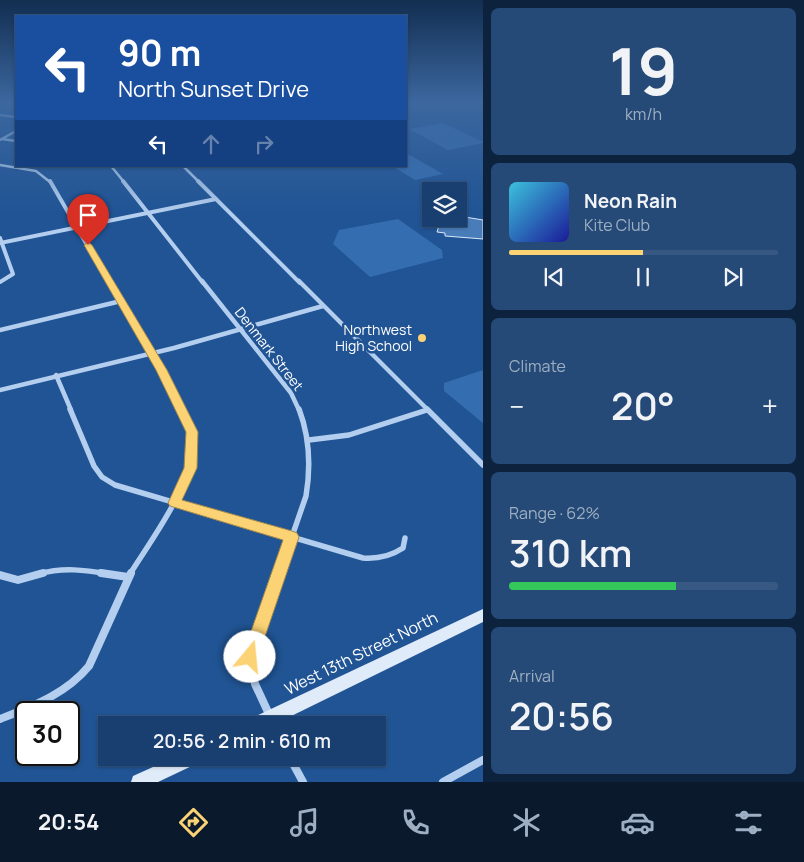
<!DOCTYPE html>
<html lang="en">
<head>
<meta charset="utf-8">
<style>
	body { margin:0; font-family:Manrope,sans-serif; background:#254a77; color:#f1f3f6; height:100vh; display:flex; flex-direction:column; font-size:19px; white-space:nowrap }
	* { box-sizing:border-box; margin:0 }
	p { font-size:16px; color:#9fafc3 }
	.icon { flex:none; width:28px; height:28px; fill:none; stroke:currentColor; stroke-width:2; stroke-linecap:round; stroke-linejoin:round }
	.map { position:relative; flex:1; overflow:hidden }
	.panel { display:flex; flex-direction:column; gap:8px; padding:8px; background:#0d233d; width:321px }
	.panel>* { flex:none }
	.top-card { position:absolute; left:15px; top:15px; width:392px; height:152px; border-radius:0px; box-shadow:0 1px 4px #0004,0 0 0 1px #365882; background:#1a4fa0; color:#fff; overflow:hidden }
	.buttons { position:absolute; left:422px; top:182px; display:grid; gap:10px }
	.buttons a { display:grid; place-items:center; width:45px; height:45px; border-radius:0px; background:#183f6f; box-shadow:0 1px 4px #0004,0 0 0 1px #365882; font-size:25px }
	.speed { position:absolute; left:15px; top:701px; display:flex; gap:10px; font-size:25px; font-weight:700; text-align:center }
	.speed>* { display:grid; place-content:center; width:65px; height:65px; border-radius:50%; background:#183f6f; box-shadow:0 1px 4px #0004,0 0 0 1px #365882; line-height:1 }
	.speed .limit { border:2px solid #111; border-radius:8px; background:#fff; color:#111 }
	.pin { position:absolute; display:grid; place-items:center; width:42px; height:42px; color:#fff; margin:-51px -21px; border-radius:50% 50% 50% 0; rotate:-45deg; box-shadow:0 0 5px #0007 }
	.pin .icon { rotate:45deg }
	.me { position:absolute; width:55px; margin:-28px; rotate:17deg; stroke-linejoin:round; filter:drop-shadow(0 0 4px #0008) }
	.turn { display:flex; align-items:center; gap:18px; height:105px; padding:0 20px; font-size:22px }
	.turn .icon { width:65px; height:65px; stroke-width:2.5 }
	.turn b { display:block; font-size:35px; line-height:42px }
	.lanes { display:flex; align-items:center; height:48px; padding:0 20px; background:#0003; justify-content:center; gap:25px; direction:ltr }
	.lanes .off { opacity:.35 }
	.big { font-size:38px; font-weight:600; line-height:1.1 }
	.panel .widget { flex:1; display:flex; flex-direction:column; justify-content:center; gap:8px; min-width:0; padding:0 18px; border-radius:8px; background:#254a77 }
	.panel .dial { align-items:center; gap:0 }
	.dial b { font-size:65px; line-height:1 }
	.song { display:flex; align-items:center; gap:15px }
	.cover { width:60px; height:60px; border-radius:8px; background:linear-gradient(135deg,hsl(190 70% 55%),hsl(240 70% 35%)) }
	.played { height:5px; border-radius:2px; background:linear-gradient(90deg,#fbd274 50%,#365882 50%) }
	.keys { display:flex; justify-content:space-around; direction:ltr }
	.heat { display:flex; justify-content:space-between; align-items:center; font-size:28px; direction:ltr }
	.charge { height:8px; border-radius:4px; background:linear-gradient(90deg,#34c759 62%,#365882 0) }
	.trip { position:absolute; left:98px; top:716px; width:288px; height:50px; border-radius:0px; background:#183f6f; box-shadow:0 1px 4px #0004,0 0 0 1px #365882; font-weight:600; line-height:50px; text-align:center }
	.dock { display:flex; height:80px; justify-content:space-around; align-items:center; background:#0a192c; color:#9fafc3 }
	.dock .icon { width:35px; height:35px }
	.dock .current { color:#fbd274 }
	.dock b { font-size:22px; color:#f1f3f6 }
	main { display:flex; flex:1; min-height:0 }
	.map>svg:first-child { display:block }
	.green { fill:#346eb1 }
	.building { fill:#497dba; stroke:#d9e8fa }
	.lines { fill:none; stroke-linecap:round; stroke-linejoin:round }
	.street-far4 { stroke:#b3ceee; stroke-width:2.5 }
	.street-far3 { stroke:#b3ceee; stroke-width:4 }
	.street-far2 { stroke:#b3ceee; stroke-width:4.5 }
	.street-far1 { stroke:#b3ceee; stroke-width:5.5 }
	.street { stroke:#b3ceee; stroke-width:8 }
	.secondary { fill:#e0ebfa; fill-rule:evenodd }
	.route { fill:#fbd274; stroke:#a3884b }
	.poi-dot { fill:#fbd274; stroke:#205494; stroke-width:2 }
	.labels { text-anchor:middle; stroke-width:5; stroke-linejoin:round; paint-order:stroke }
	.poi-label { font-size:14px; fill:#fff; stroke:#205494; text-anchor:end }
	.street-label { font-size:14px; fill:#fff; stroke:#205494 }
	.near-street-label { font-size:16px; fill:#fff; stroke:#205494 }
</style>
</head>
<body>
<main>
<div class="map">
<svg width="483" height="782" viewBox="0 0 483 782">
	<rect width="100%" height="100%" fill="#205494"/>
	<g class="green">
		<polygon points="443,123 483,142 483,143 448,150 409,129"/>
		<polygon points="406,153 443,174 415,180 392,166 406,166"/>
		<polygon points="398,219 442,250 443,258 370,277 333,244 339,230"/>
		<polygon points="483,370 483,423 444,391 444,383"/>
	</g>
	<polygon class="building" points="459,216 483,220 483,239 445,236 445,233 437,232 441,219 459,219"/>
	<g class="lines">
		<g class="street-far4">
			<polyline points="0,115 16,117"/>
			<polyline points="2,139 16,141"/>
			<polyline points="0,140 16,131"/>
			<polyline points="0,165 36,171 50,182"/>
			<polyline points="111,166 124,182"/>
			<polyline points="183,166 199,182"/>
		</g>
		<g class="street-far3">
			<polyline points="50,181 109,283"/>
			<polyline points="123,181 203,283"/>
			<polyline points="198,181 300,283"/>
			<polyline points="0,238 13,274 0,282"/>
			<polyline points="0,243 216,199"/>
		</g>
		<g class="street-far2">
			<polyline points="109,281 161,370 181,410"/>
			<polyline points="202,281 291,393 299,410"/>
			<polyline points="299,281 428,410"/>
			<polyline points="0,330 121,301"/>
			<polyline points="56,375 71,410"/>
			<polyline points="0,390 174,348 323,306"/>
		</g>
		<g class="street-far1">
			<path d="M 70,409 L 94,466 L 102,477 L 115,485 L 363,558 C 378,559 391,556 403,548 L 405,538"/>
			<polyline points="427,409 483,465"/>
			<polyline points="309,440 349,435 427,410"/>
			<path d="M 39,574 C 63,567 85,570 109,574"/>
			<path d="M 130,574 C 152,538 200,477 192,433 C 191,425 184,417 181,409"/>
			<path d="M 279,574 L 306,496 C 311,466 310,438 299,409"/>
		</g>
		<g class="street">
			<polyline points="101,573 128,577"/>
			<polyline points="0,575 18,580 43,573"/>
			<path d="M 0,719 C 33,706 66,694 89,666 L 131,573"/>
			<polyline points="274,725 255,684 250,657 279,573"/>
			<polyline points="290,758 303,782"/>
			<polyline points="443,782 483,760"/>
		</g>
		<g class="secondary">
			<polygon points="483,609 483,622 273,725 248,725 250,719"/>
			<polygon points="173,758 198,758 196,764 158,782 131,782 133,776"/>
		</g>
	</g>
	<linearGradient id="sky" x2="0" y2="1"><stop stop-color="#122e51"/><stop offset="0.48" stop-color="#3c679f"/><stop offset="1" stop-color="#3c679f" stop-opacity="0"/></linearGradient>
	<rect width="483" height="213" fill="url(#sky)"/>
	<polygon class="route" points="88,242 92,245 167,370 198,432 197,468 182,500 292,531 297,533 299,537 256,663 250,665 244,663 242,657 283,540 170,506 168,503 184,468 186,432 156,370 84,245"/>
	<circle class="poi-dot" cx="422" cy="338" r="5"/>
	<g class="labels">
		<g class="poi-label">
			<text x="412" y="335">Northwest<tspan x="412" dy="16">High School</tspan></text>
		</g>
		<g class="street-label">
			<text transform="translate(269 349) rotate(52)" y="5">Denmark Street</text>
		</g>
		<g class="near-street-label">
			<text transform="translate(361 653) rotate(-26)" y="6">West 13th Street North</text>
		</g>
	</g>
</svg>
<div class="buttons">
<a><svg class="icon" aria-label="layers" viewBox="0 0 24 24"><path d="M12 4l9 5-9 5-9-5zM3 14l9 5 9-5"/></svg></a>
</div>
<div class="speed"><div class="limit">30</div></div>
<div class="pin" style="left:88px;top:245px;background:#d93025"><svg class="icon" aria-label="arrive" viewBox="0 0 24 24"><path d="M6 21V4h12l-3 4 3 4H6"/></svg></div>
<svg class="me" style="left:250px;top:657px" viewBox="-20 -20 40 40"><circle r="19" fill="#fff"/><path d="M0-13L10 11 0 6-10 11z" fill="#fbd274"/></svg>
<div class="trip">20:56 · 2 min · 610 m</div>
<div class="top-card">
<div class="turn"><svg class="icon" aria-label="left" viewBox="0 0 24 24"><path d="M17 20v-9H6M10 6l-5 5 5 5"/></svg><div><b>90 m</b>North Sunset Drive</div></div>
<div class="lanes"><svg class="icon" aria-label="left" viewBox="0 0 24 24"><path d="M17 20v-9H6M10 6l-5 5 5 5"/></svg><svg class="icon off" aria-label="ahead" viewBox="0 0 24 24"><path d="M12 20V5M6 11l6-6 6 6"/></svg><svg class="icon off" aria-label="right" viewBox="0 0 24 24"><path d="M7 20v-9h11M14 6l5 5-5 5"/></svg></div>
</div>
</div>
<section class="panel">
<div class="widget dial"><b>19</b><p>km/h</p></div>
<div class="widget">
<div class="song"><i class="cover"></i><div><b>Neon Rain</b><p>Kite Club</p></div></div>
<div class="played"></div>
<div class="keys"><svg class="icon" aria-label="previous" viewBox="0 0 24 24"><path d="M18 5L8 12l10 7zM5 5v14"/></svg><svg class="icon" aria-label="pause" viewBox="0 0 24 24"><path d="M8 5v14M16 5v14"/></svg><svg class="icon" aria-label="next" viewBox="0 0 24 24"><path d="M6 5l10 7-10 7zM19 5v14"/></svg></div>
</div>
<div class="widget"><p>Climate</p>
<div class="heat"><a>−</a><b class="big">20°</b><a>+</a></div>
</div>
<div class="widget"><p>Range · 62%</p><b class="big">310 km</b><div class="charge"></div></div>
<div class="widget"><p>Arrival</p><b class="big">20:56</b></div>
</section>
</main>
<nav class="dock">
<b>20:54</b>
<svg class="icon current" aria-label="directions" viewBox="0 0 24 24"><path d="M12 3l9 9-9 9-9-9zM9 14v-3h6M13 9l2 2-2 2"/></svg>
<svg class="icon" aria-label="music" viewBox="0 0 24 24"><path d="M9 18V5l10-2v13"/><circle cx="6" cy="18" r="3"/><circle cx="16" cy="16" r="3"/></svg>
<svg class="icon" aria-label="phone" viewBox="0 0 24 24"><path d="M5 4h4l2 5-3 2q2 4 5 5l2-3 5 2v4C11 20 4 13 5 4z"/></svg>
<svg class="icon" aria-label="climate" viewBox="0 0 24 24"><path d="M12 3v18M4 7l16 10M4 17L20 7"/></svg>
<svg class="icon" aria-label="car" viewBox="0 0 24 24"><path d="M5 17H2v-5l4-1 3-4h7l3 4 3 1v5h-3M9 17h6M6 11h13"/><circle cx="7" cy="17" r="2"/><circle cx="17" cy="17" r="2"/></svg>
<svg class="icon" aria-label="filters" viewBox="0 0 24 24"><path d="M4 7h16M4 17h16"/><circle cx="9" cy="7" r="2"/><circle cx="15" cy="17" r="2"/></svg>
</nav>
</body>
</html>
